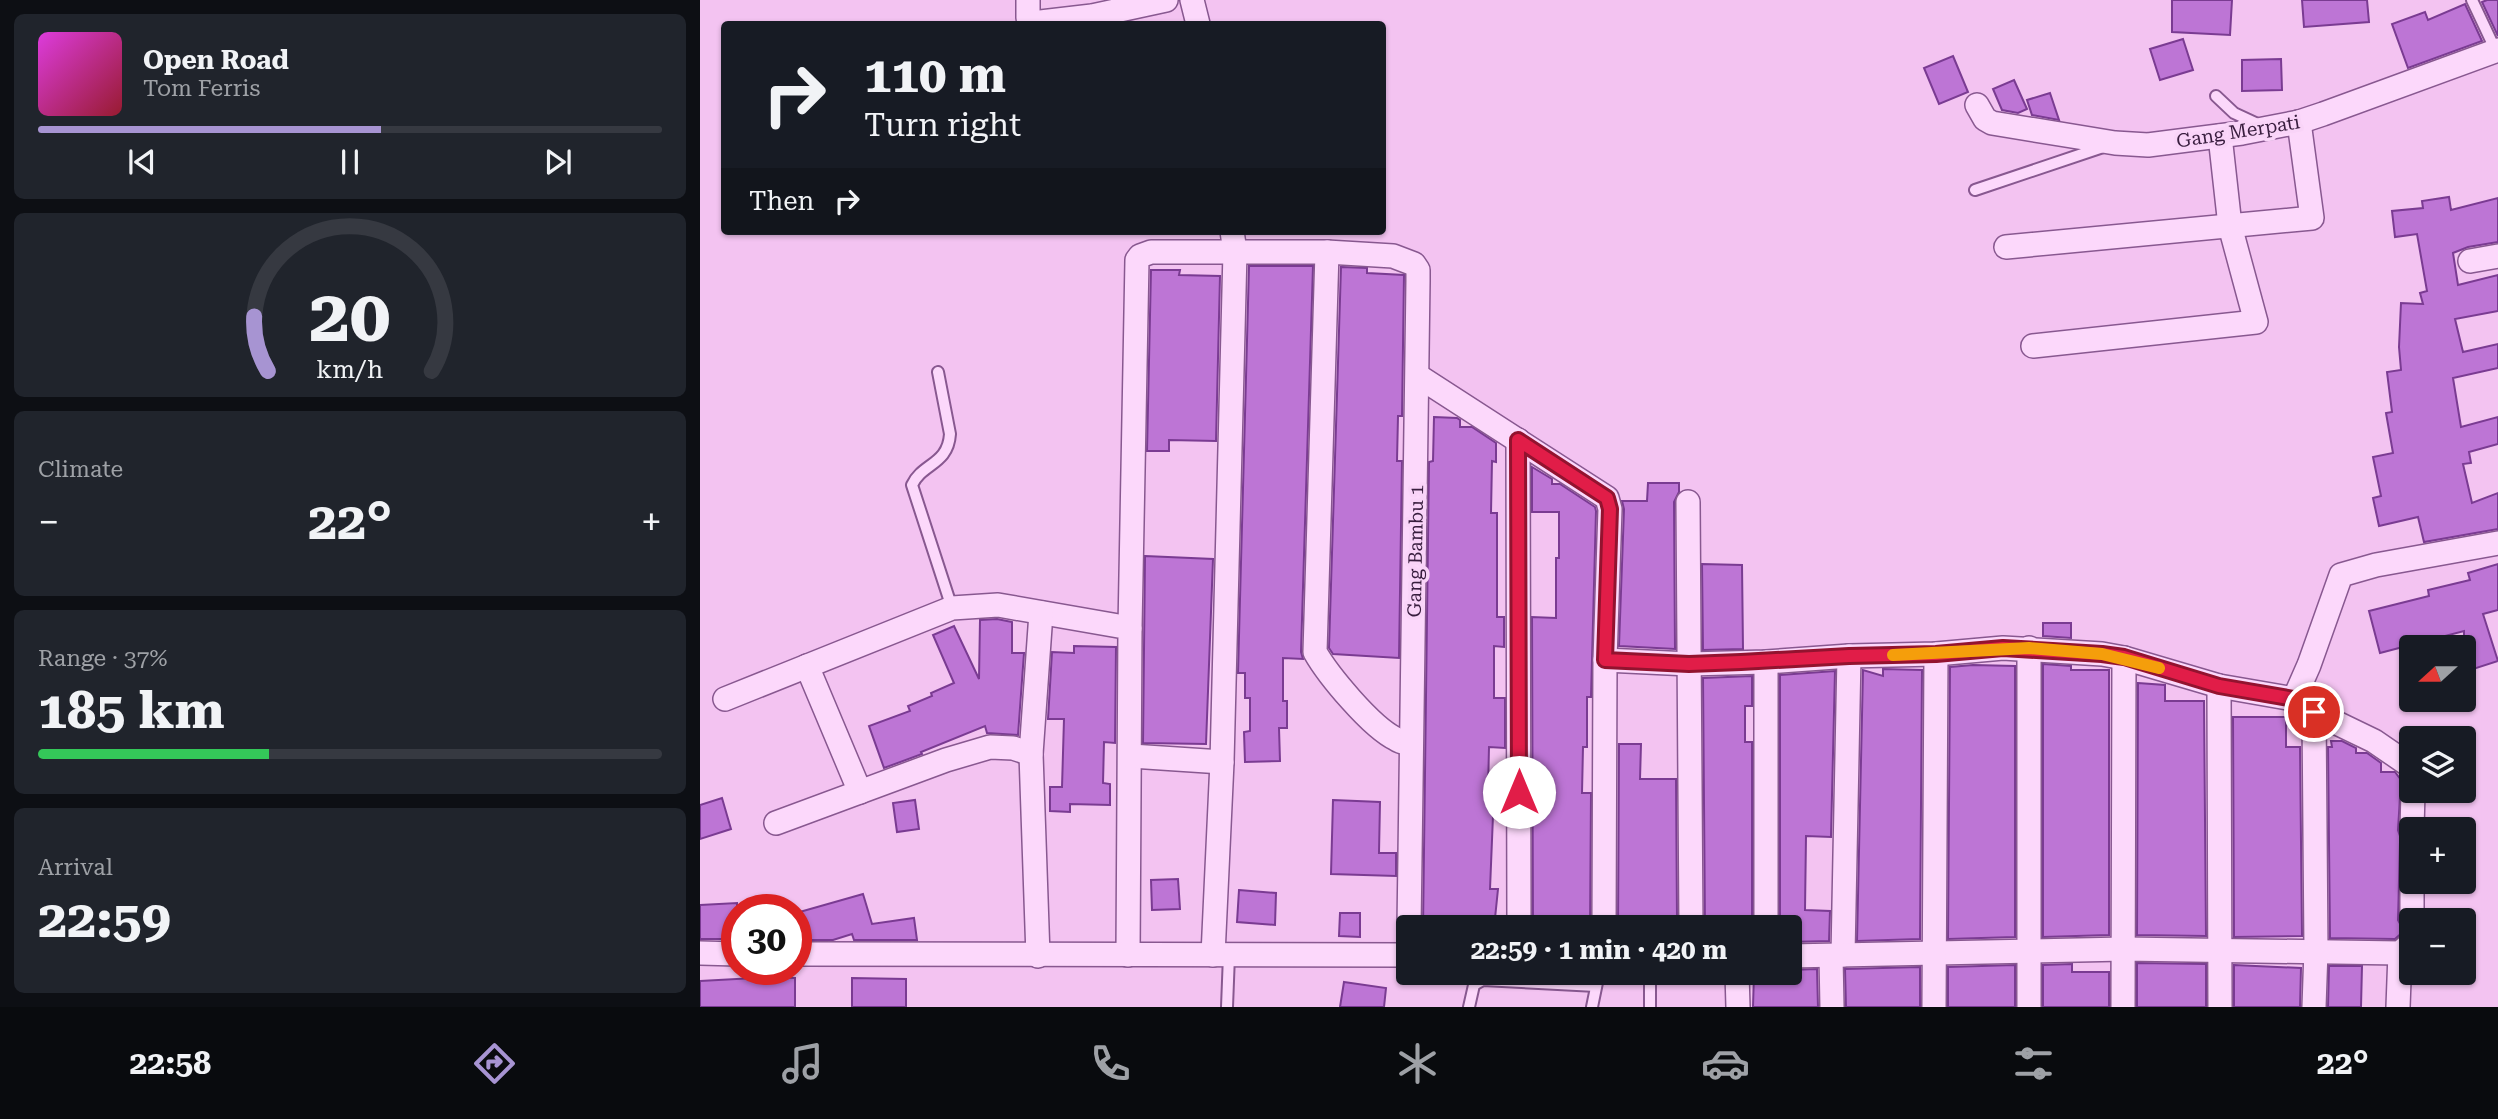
<!DOCTYPE html>
<html lang="en">
<head>
<meta charset="utf-8">
<style>
	body { margin:0; font-family:"Roboto Serif",serif; background:#20242c; color:#f1f3f6; height:100vh; display:flex; flex-direction:column; font-size:26px; white-space:nowrap }
	* { box-sizing:border-box; margin:0 }
	p { font-size:23px; color:#9ea1a6 }
	.icon { flex:none; width:38px; height:38px; fill:none; stroke:currentColor; stroke-width:2; stroke-linecap:round; stroke-linejoin:round }
	.map { position:relative; flex:1; overflow:hidden }
	.side { display:flex; flex-direction:column; gap:14px; padding:14px; background:#0d0f14; width:700px }
	.side>* { flex:none }
	.hud { position:absolute; left:21px; top:21px; width:665px; height:214px; border-radius:7px; box-shadow:0 2px 5px #0004; background:#171b24; color:#f1f3f6; overflow:hidden }
	.needle { width:46px; rotate:249deg }
	.tools { position:absolute; left:1699px; top:635px; display:grid; gap:14px }
	.tools a { display:grid; place-items:center; width:77px; height:77px; border-radius:7px; background:#171b24; box-shadow:0 2px 5px #0004; font-size:35px }
	.speed { position:absolute; left:21px; top:894px; display:flex; gap:14px; font-size:35px; font-weight:700; text-align:center }
	.speed>* { display:grid; place-content:center; width:91px; height:91px; border-radius:50%; background:#171b24; box-shadow:0 2px 5px #0004; line-height:1 }
	.speed .limit { border:10px solid #d22; background:#fff; color:#111 }
	.pin { position:absolute; display:grid; place-items:center; width:60px; height:60px; color:#fff; margin:-30px; border:4px solid #fff; border-radius:50%; box-shadow:0 2px 7px #0007 }
	.me { position:absolute; width:77px; margin:-38px; rotate:0deg; stroke-linejoin:round; filter:drop-shadow(0 0 5px #0008) }
	.turn { display:flex; align-items:center; gap:24px; height:147px; padding:0 28px; font-size:32px }
	.turn .icon { width:91px; height:91px; stroke-width:2.5 }
	.turn b { display:block; font-size:49px; line-height:60px }
	.then { display:flex; align-items:center; height:66px; padding:0 28px; background:#0003; gap:14px; font-size:26px }
	.big { font-size:52px; font-weight:700; line-height:1.1 }
	.side .tile { flex:1; display:flex; flex-direction:column; justify-content:center; gap:10px; min-width:0; padding:0 24px; border-radius:10px; background:#20242c }
	.side .dial { align-items:center; gap:0 }
	.dial svg { height:182px; overflow:visible; fill:none; stroke:#363941; stroke-width:7; stroke-linecap:round; text-anchor:middle }
	.dial text { fill:#f1f3f6; stroke:none }
	.song { display:flex; align-items:center; gap:21px }
	.cover { width:84px; height:84px; border-radius:10px; background:linear-gradient(135deg,hsl(300 70% 55%),hsl(350 70% 35%)) }
	.played { height:7px; border-radius:4px; background:linear-gradient(90deg,#a794d2 55%,#363941 55%) }
	.keys { display:flex; justify-content:space-around; direction:ltr }
	.heat { display:flex; justify-content:space-between; align-items:center; font-size:38px; direction:ltr }
	.charge { height:10px; border-radius:5px; background:linear-gradient(90deg,#34c759 37%,#363941 0) }
	.trip { position:absolute; left:696px; top:915px; width:406px; height:70px; border-radius:7px; background:#171b24; box-shadow:0 2px 5px #0004; font-weight:700; line-height:70px; text-align:center }
	.tab-bar { display:flex; height:112px; justify-content:space-around; align-items:center; background:#090b0e; color:#9ea1a6 }
	.tab-bar .icon { width:49px; height:49px }
	.tab-bar .on { color:#a794d2 }
	.tab-bar b { font-size:32px; color:#f1f3f6 }
	main { display:flex; flex:1; min-height:0 }
	.map>svg:first-child { display:block }
	.building { fill:#bd75d5; stroke:#7a3b92; stroke-width:2 }
	.lines { fill:none; stroke-linecap:round; stroke-linejoin:round }
	.service-casing { stroke:#885890; stroke-width:14 }
	.minor-casing { stroke:#885890; stroke-width:26 }
	.service { stroke:#fcd8fb; stroke-width:10 }
	.minor { stroke:#fcd8fb; stroke-width:23 }
	.route-casing { stroke:#92132f; stroke-width:18 }
	.route { stroke:#e11d48; stroke-width:12 }
	.slow { stroke:#f59e0b; stroke-width:12 }
	.labels { text-anchor:middle; stroke-width:7; stroke-linejoin:round; paint-order:stroke }
	.street-label { font-size:19px; fill:#381d3e; stroke:#f9d4f8 }
</style>
</head>
<body>
<main>
<section class="side">
<div class="tile">
<div class="song"><i class="cover"></i><div><b>Open Road</b><p>Tom Ferris</p></div></div>
<div class="played"></div>
<div class="keys"><svg class="icon" aria-label="previous" viewBox="0 0 24 24"><path d="M18 5L8 12l10 7zM5 5v14"/></svg><svg class="icon" aria-label="pause" viewBox="0 0 24 24"><path d="M8 5v14M16 5v14"/></svg><svg class="icon" aria-label="next" viewBox="0 0 24 24"><path d="M6 5l10 7-10 7zM19 5v14"/></svg></div>
</div>
<div class="tile dial"><svg viewBox="0 0 100 80">
<path d="M14 69A42 42 0 1 1 86 69"/>
<path d="M14 69A42 42 0 0 1 8 45" stroke="#a794d2"/>
<text x="50" y="56" font-size="32" font-weight="700">20</text>
<text x="50" y="72" font-size="11">km/h</text>
</svg></div>
<div class="tile"><p>Climate</p>
<div class="heat"><a>−</a><b class="big">22°</b><a>+</a></div>
</div>
<div class="tile"><p>Range · 37%</p><b class="big">185 km</b><div class="charge"></div></div>
<div class="tile"><p>Arrival</p><b class="big">22:59</b></div>
</section>
<div class="map">
<svg width="1798" height="1007" viewBox="0 0 1798 1007">
	<rect width="100%" height="100%" fill="#f3c3f1"/>
	<g class="building">
		<polygon points="1472,0 1532,0 1530,35 1472,32"/>
		<polygon points="1602,0 1667,0 1669,22 1604,27"/>
		<polygon points="1787,0 1798,0 1798,36 1782,2"/>
		<polygon points="1765,4 1782,41 1708,68 1692,24 1725,12 1728,20"/>
		<polygon points="1483,39 1493,70 1460,80 1450,49"/>
		<polygon points="1253,56 1268,92 1239,104 1224,68"/>
		<polygon points="1581,59 1582,90 1542,91 1542,60"/>
		<polygon points="1314,80 1327,109 1318,113 1302,110 1293,89"/>
		<polygon points="1350,93 1359,120 1332,115 1327,100"/>
		<polygon points="1749,197 1751,210 1798,198 1798,242 1768,247 1753,253 1758,285 1798,275 1798,311 1755,319 1763,352 1798,344 1798,368 1753,378 1761,427 1798,417 1798,444 1769,452 1771,463 1763,464 1772,503 1798,493 1798,529 1724,542 1718,517 1679,526 1673,498 1681,496 1673,457 1693,453 1686,413 1692,412 1687,372 1701,370 1699,347 1701,303 1723,304 1720,293 1727,291 1717,234 1695,237 1692,211 1723,208 1722,201"/>
		<polygon points="549,266 613,266 601,652 603,659 583,658 583,701 587,701 587,728 579,728 580,761 545,762 544,732 550,731 550,698 545,698 545,673 538,673"/>
		<polygon points="641,267 667,268 667,273 704,275 702,416 698,416 697,461 702,461 699,658 633,654 629,648"/>
		<polygon points="451,270 480,270 479,275 520,276 516,441 469,440 469,451 447,451"/>
		<polygon points="734,417 757,418 760,420 760,427 772,427 796,443 796,462 792,461 791,513 797,513 797,617 804,617 804,647 794,646 794,698 805,698 805,748 789,747 788,791 794,791 790,889 798,889 794,928 723,928 729,462 733,461"/>
		<polygon points="832,467 852,479 852,484 860,484 895,507 896,511 891,697 887,697 887,747 883,747 882,793 891,793 890,928 833,928 832,617 856,618 856,558 859,558 859,512 832,512"/>
		<polygon points="948,483 979,483 979,492 974,502 975,649 919,646 924,509 922,501 947,501"/>
		<polygon points="445,556 513,559 506,744 443,743"/>
		<polygon points="1002,564 1042,565 1043,649 1003,650"/>
		<polygon points="1798,564 1798,610 1783,614 1798,661 1764,672 1764,631 1680,653 1669,611 1729,596 1728,590 1770,580 1768,573"/>
		<polygon points="297,619 312,622 312,653 324,653 318,735 287,733 285,726 221,752 222,754 184,768 169,726 210,711 208,706 232,696 231,693 254,683 233,635 254,626 279,679 280,620"/>
		<polygon points="1343,623 1371,623 1371,638 1343,636"/>
		<polygon points="374,646 416,647 415,743 404,742 403,783 410,784 410,805 370,804 370,812 350,811 350,787 362,787 364,719 348,719 352,652 374,653"/>
		<polygon points="1343,664 1371,666 1371,670 1409,670 1409,935 1343,937"/>
		<polygon points="1273,665 1315,666 1315,937 1248,939 1250,667"/>
		<polygon points="1183,669 1222,670 1220,939 1157,941 1163,670 1183,676"/>
		<polygon points="1135,671 1131,837 1106,836 1105,910 1130,911 1129,941 1090,942 1090,928 1080,928 1080,675"/>
		<polygon points="1052,676 1052,706 1045,706 1045,742 1052,742 1052,928 1005,928 1003,678"/>
		<polygon points="1438,683 1465,685 1465,701 1504,701 1506,936 1437,935"/>
		<polygon points="1533,717 1586,717 1586,747 1600,747 1602,936 1534,937"/>
		<polygon points="1631,741 1642,741 1656,748 1656,753 1667,753 1681,763 1681,772 1695,772 1701,780 1698,830 1702,842 1700,842 1698,920 1704,931 1695,939 1630,938 1628,747 1632,747"/>
		<polygon points="919,744 941,744 940,779 976,779 977,918 942,918 942,928 918,928"/>
		<polygon points="22,798 31,829 0,839 0,805"/>
		<polygon points="215,800 219,829 197,832 193,803"/>
		<polygon points="633,800 680,802 679,853 696,853 696,876 631,874"/>
		<polygon points="478,879 480,909 452,910 451,880"/>
		<polygon points="539,890 576,893 575,925 537,922"/>
		<polygon points="163,894 172,924 214,918 217,940 154,940 152,934 133,940 100,940 96,928 96,913"/>
		<polygon points="37,903 37,939 0,939 0,905"/>
		<polygon points="640,913 660,913 660,937 639,936"/>
		<polygon points="1437,963 1506,964 1506,1007 1437,1007"/>
		<polygon points="1372,964 1372,972 1409,972 1409,1007 1343,1007 1343,965"/>
		<polygon points="1315,965 1315,1007 1248,1007 1248,967"/>
		<polygon points="1534,965 1601,968 1600,1007 1534,1007"/>
		<polygon points="1629,966 1662,966 1661,1007 1628,1007"/>
		<polygon points="1220,967 1220,1007 1146,1007 1145,969"/>
		<polygon points="1117,969 1118,1007 1053,1007 1054,973 1090,973 1090,970"/>
		<polygon points="73,977 95,978 95,1007 0,1007 0,981"/>
		<polygon points="152,978 206,979 206,1007 152,1007"/>
		<polygon points="644,982 686,988 684,1007 640,1007"/>
	</g>
	<g class="lines">
		<g class="service-casing">
			<g id="service">
				<polyline points="1772,0 1796,51"/>
				<polyline points="1516,96 1534,113 1562,126"/>
				<polyline points="1275,190 1406,146"/>
				<path d="M 238,372 L 250,434 C 248,465 222,463 212,485 L 252,608"/>
				<polyline points="527,1007 529,955"/>
				<polyline points="769,1007 774,985 783,980 896,986"/>
				<polyline points="892,1007 899,973"/>
				<polyline points="950,1007 950,973"/>
			</g>
		</g>
		<g class="minor-casing">
			<g id="minor">
				<polyline points="328,0 328,18 332,23 392,16 466,0"/>
				<polyline points="492,0 498,24"/>
				<polyline points="1277,105 1285,119 1292,123 1415,143 1448,145 1542,133 1599,122 1623,114 1798,50"/>
				<polyline points="1306,247 1612,218 1599,122"/>
				<path d="M 627,252 L 615,652 C 628,675 671,727 696,739 C 700,742 706,743 711,744"/>
				<polyline points="1770,261 1798,256"/>
				<polyline points="1333,346 1556,322 1530,226 1520,136"/>
				<polyline points="718,376 907,498 910,509 905,660 904,928"/>
				<polyline points="818,440 819,928"/>
				<polyline points="988,502 991,928"/>
				<polyline points="430,628 437,260 440,256 451,252 627,252 693,256 714,264 718,270 718,281 709,928"/>
				<polyline points="1329,648 1329,1007"/>
				<polyline points="905,660 989,664 1066,662 1149,656 1236,654 1303,648 1402,654 1424,658 1519,686 1594,699 1614,712 1674,741 1709,765 1712,772"/>
				<polyline points="107,666 160,792"/>
				<polyline points="1519,686 1520,1007"/>
				<polyline points="25,699 252,608 298,605 430,628 428,955"/>
				<polyline points="1594,699 1609,665 1641,575 1676,565 1798,543"/>
				<polyline points="431,756 522,762"/>
				<polyline points="76,823 246,760 290,747 313,748 331,754"/>
				<polyline points="1712,830 1713,791"/>
				<polyline points="1712,882 1712,920"/>
				<polyline points="1066,928 1066,662"/>
				<polyline points="0,953 37,954"/>
				<polyline points="96,954 709,955"/>
				<polyline points="513,955 522,762 535,252 532,231"/>
				<polyline points="1143,955 1149,656"/>
				<polyline points="338,956 331,754 341,613"/>
				<polyline points="1090,956 1424,949 1700,953 1712,942"/>
				<polyline points="1131,956 1132,1007"/>
				<polyline points="1037,973 1038,1007"/>
				<polyline points="1234,1007 1236,654"/>
				<polyline points="1423,1007 1424,658"/>
				<polyline points="1614,1007 1616,950 1614,712"/>
				<polyline points="1698,1007 1700,953"/>
			</g>
		</g>
		<use href="#service" class="service"/>
		<use href="#minor" class="minor"/>
	</g>
	<g class="lines">
		<g class="route-casing">
			<polyline id="route" points="819,792 818,440 907,498 910,509 905,660 989,664 1041,662 1149,656 1236,654 1303,648 1402,654 1424,657 1519,686 1594,699 1614,712"/>
		</g>
		<use href="#route" class="route"/>
		<polyline class="slow" points="1193,655 1329,648 1402,654 1459,668"/>
	</g>
	<g class="labels">
		<g class="street-label">
			<text transform="translate(1538 131) rotate(-9)" y="7">Gang Merpati</text>
			<text transform="translate(715 551) rotate(-89)" y="7">Gang Bambu 1</text>
		</g>
	</g>
</svg>
<div class="tools">
<a><svg class="needle" viewBox="-14 -14 28 28"><path d="M0-13l5 13h-10z" fill="#e53935"/><path d="M0 13l5-13h-10z" fill="#9ea1a6"/></svg></a>
<a><svg class="icon" aria-label="layers" viewBox="0 0 24 24"><path d="M12 4l9 5-9 5-9-5zM3 14l9 5 9-5"/></svg></a>
<a>+</a>
<a>−</a>
</div>
<div class="speed"><div class="limit">30</div></div>
<div class="pin" style="left:1614px;top:712px;background:#d93025"><svg class="icon" aria-label="arrive" viewBox="0 0 24 24"><path d="M6 21V4h12l-3 4 3 4H6"/></svg></div>
<svg class="me" style="left:819px;top:792px" viewBox="-20 -20 40 40"><circle r="19" fill="#fff"/><path d="M0-13L10 11 0 6-10 11z" fill="#e11d48"/></svg>
<div class="trip">22:59 · 1 min · 420 m</div>
<div class="hud">
<div class="turn"><svg class="icon" aria-label="right" viewBox="0 0 24 24"><path d="M7 20v-9h11M14 6l5 5-5 5"/></svg><div><b>110 m</b>Turn right</div></div>
<div class="then">Then<svg class="icon" aria-label="right" viewBox="0 0 24 24"><path d="M7 20v-9h11M14 6l5 5-5 5"/></svg></div>
</div>
</div>
</main>
<nav class="tab-bar">
<b>22:58</b>
<svg class="icon on" aria-label="directions" viewBox="0 0 24 24"><path d="M12 3l9 9-9 9-9-9zM9 14v-3h6M13 9l2 2-2 2"/></svg>
<svg class="icon" aria-label="music" viewBox="0 0 24 24"><path d="M9 18V5l10-2v13"/><circle cx="6" cy="18" r="3"/><circle cx="16" cy="16" r="3"/></svg>
<svg class="icon" aria-label="phone" viewBox="0 0 24 24"><path d="M5 4h4l2 5-3 2q2 4 5 5l2-3 5 2v4C11 20 4 13 5 4z"/></svg>
<svg class="icon" aria-label="climate" viewBox="0 0 24 24"><path d="M12 3v18M4 7l16 10M4 17L20 7"/></svg>
<svg class="icon" aria-label="car" viewBox="0 0 24 24"><path d="M5 17H2v-5l4-1 3-4h7l3 4 3 1v5h-3M9 17h6M6 11h13"/><circle cx="7" cy="17" r="2"/><circle cx="17" cy="17" r="2"/></svg>
<svg class="icon" aria-label="filters" viewBox="0 0 24 24"><path d="M4 7h16M4 17h16"/><circle cx="9" cy="7" r="2"/><circle cx="15" cy="17" r="2"/></svg>
<b>22°</b>
</nav>
</body>
</html>
